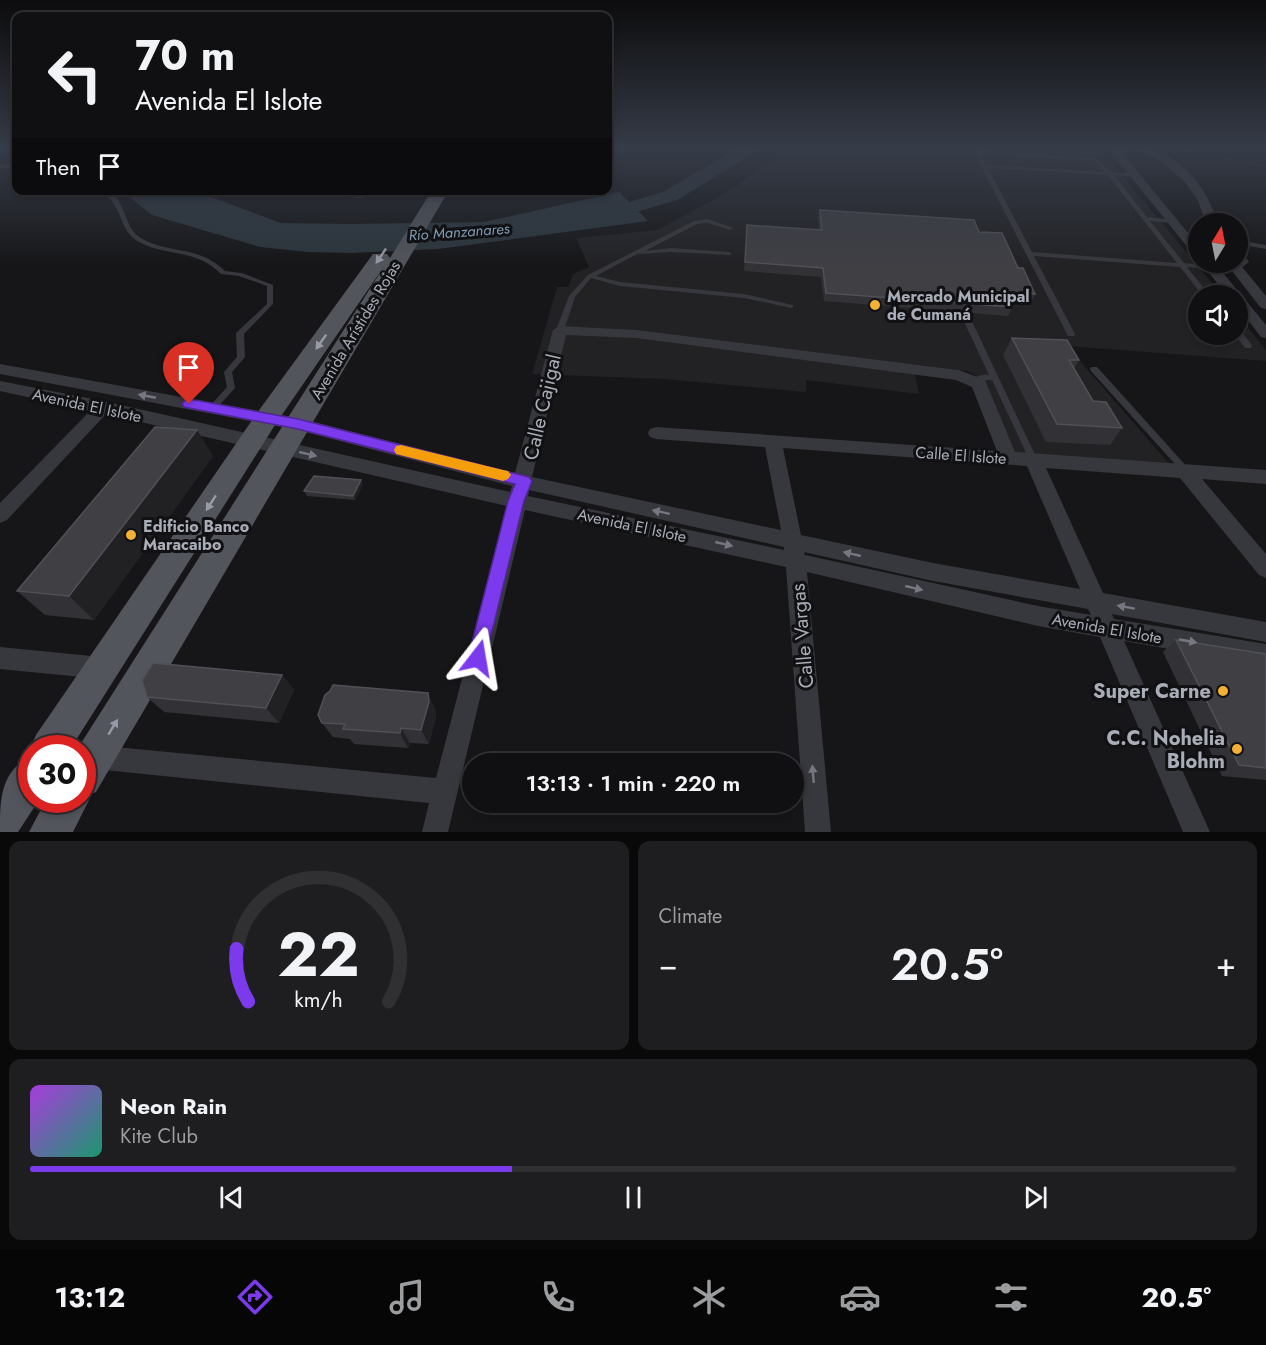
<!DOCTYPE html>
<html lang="en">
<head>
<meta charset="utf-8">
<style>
	body { margin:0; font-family:Jost,sans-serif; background:#1e1e20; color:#f1f3f6; height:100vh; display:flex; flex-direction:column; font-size:22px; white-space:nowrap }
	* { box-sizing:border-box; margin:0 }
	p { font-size:20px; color:#9c9d9f }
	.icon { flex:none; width:33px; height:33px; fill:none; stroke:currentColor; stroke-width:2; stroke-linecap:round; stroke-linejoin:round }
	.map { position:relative; height:832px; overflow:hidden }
	.sheet { display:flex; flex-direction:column; gap:9px; padding:9px; background:#09090a; flex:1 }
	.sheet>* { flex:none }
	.top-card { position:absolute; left:12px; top:12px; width:600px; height:183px; border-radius:12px; box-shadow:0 3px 9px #0003,0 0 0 2px #303032; background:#101012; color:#f1f3f6; overflow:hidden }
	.needle { width:39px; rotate:10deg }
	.tools { position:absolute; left:1188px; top:213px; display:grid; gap:12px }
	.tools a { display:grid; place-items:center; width:60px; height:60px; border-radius:50%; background:#101012; box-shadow:0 3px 9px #0003,0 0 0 2px #303032; font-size:30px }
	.speed { position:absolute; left:18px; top:735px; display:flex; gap:12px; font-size:30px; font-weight:700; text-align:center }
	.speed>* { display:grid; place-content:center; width:78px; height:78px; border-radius:50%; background:#101012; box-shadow:0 3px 9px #0003,0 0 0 2px #303032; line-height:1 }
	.speed .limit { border:9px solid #d22; background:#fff; color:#111 }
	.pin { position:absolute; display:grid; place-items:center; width:51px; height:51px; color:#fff; margin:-62px -26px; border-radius:50% 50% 50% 0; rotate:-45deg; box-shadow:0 0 6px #0007 }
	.pin .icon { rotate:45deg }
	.me { position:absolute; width:66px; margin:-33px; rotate:14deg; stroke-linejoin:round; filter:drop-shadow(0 0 4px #0008) }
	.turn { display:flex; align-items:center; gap:21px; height:126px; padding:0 24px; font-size:27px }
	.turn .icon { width:78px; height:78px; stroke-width:2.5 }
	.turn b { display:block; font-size:42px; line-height:51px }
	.then { display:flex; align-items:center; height:57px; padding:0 24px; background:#0003; gap:12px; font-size:22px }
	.big { font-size:45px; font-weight:600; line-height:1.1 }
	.sheet .widget { flex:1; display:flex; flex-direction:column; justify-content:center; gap:9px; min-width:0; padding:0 21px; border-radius:12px; background:#1e1e20 }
	.sheet .dial { align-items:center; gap:0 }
	.dial svg { height:156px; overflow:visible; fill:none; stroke:#303032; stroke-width:7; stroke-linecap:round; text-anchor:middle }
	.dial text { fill:#f1f3f6; stroke:none }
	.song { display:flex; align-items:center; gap:18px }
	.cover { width:72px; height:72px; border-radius:9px; background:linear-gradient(135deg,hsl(280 70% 55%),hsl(160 70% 35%)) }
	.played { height:6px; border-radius:3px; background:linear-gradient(90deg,#7c3aed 40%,#303032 40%) }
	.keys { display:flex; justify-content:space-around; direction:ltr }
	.heat { display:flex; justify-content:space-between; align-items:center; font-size:33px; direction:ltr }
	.sheet .tiles { flex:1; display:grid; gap:9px; grid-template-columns:1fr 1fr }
	.widget:last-child { grid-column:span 2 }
	.trip { position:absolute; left:462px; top:753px; width:342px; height:60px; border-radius:30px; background:#101012; box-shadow:0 3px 9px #0003,0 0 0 2px #303032; font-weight:600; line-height:60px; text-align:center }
	.tab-bar { display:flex; height:96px; justify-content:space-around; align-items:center; background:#060607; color:#9c9d9f }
	.tab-bar .icon { width:42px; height:42px }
	.tab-bar .active { color:#7c3aed }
	.tab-bar b { font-size:27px; color:#f1f3f6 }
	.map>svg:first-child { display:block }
	.built { fill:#222225 }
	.water { fill:#2c353c }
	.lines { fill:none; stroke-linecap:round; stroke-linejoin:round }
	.river { fill:#2c353c; fill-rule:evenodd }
	.path { stroke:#3d3f44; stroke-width:2; stroke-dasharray:2 3; stroke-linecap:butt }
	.service { fill:#37383d; fill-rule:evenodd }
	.minor { fill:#37383d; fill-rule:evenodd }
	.primary { fill:#53555c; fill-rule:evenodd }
	.wall { fill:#323236 }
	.shaded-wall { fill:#212124 }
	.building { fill:#3f3f44; stroke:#4f5156; stroke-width:1.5 }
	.oneway { fill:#979ba6 }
	.oneway2 { fill:#757881 }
	.route { fill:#7c3aed; stroke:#51269a; stroke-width:1.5 }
	.slow { fill:#f59e0b }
	.poi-dot { fill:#f2b134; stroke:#111113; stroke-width:2 }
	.labels { text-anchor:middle; stroke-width:6; stroke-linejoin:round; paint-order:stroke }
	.far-water-label { font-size:15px; font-style:italic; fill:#7f9bb3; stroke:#111113 }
	.poi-label { font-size:16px; font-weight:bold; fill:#a8adb8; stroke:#111113; text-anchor:start }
	.street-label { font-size:16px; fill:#a8adb8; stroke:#111113 }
	.near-street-label { font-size:20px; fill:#a8adb8; stroke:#111113 }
	.near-poi-label { font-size:20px; font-weight:bold; fill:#a8adb8; stroke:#111113; text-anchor:end }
</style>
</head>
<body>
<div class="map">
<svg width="1266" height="832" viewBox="0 0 1266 832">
	<rect width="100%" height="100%" fill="#161618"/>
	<polygon class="built" points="789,150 1101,150 1222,295 1198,296 1198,334 1238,334 1238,315 1266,350 1266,361 1067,346 1172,467 1016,457 985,385 975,375 967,371 913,364 919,394 806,380 806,392 664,379 532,374 557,287 568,287 573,274 589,267 576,238 657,230 726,193"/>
	<polygon class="water" points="122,191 195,191 281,223 350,224 484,222 619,192 648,221 438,249 352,253 308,252 260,247 152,215"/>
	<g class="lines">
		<polygon class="river" points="734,150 756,150 753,154 677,200 595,224 588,222 584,218 588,214 663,192"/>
		<polyline class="path" points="1180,150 1266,166"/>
		<g class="service">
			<path d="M 976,151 L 1095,158 L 1111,172 L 1137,174 L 1137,176 L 1135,177 L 1114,175 L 1147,217 L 1175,220 L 1176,221 L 1173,223 L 1150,221 L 1184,263 L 1213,266 L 1213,268 L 1211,269 L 1187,267 L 1210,296 L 1203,296 L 1180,267 L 1034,256 L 1075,334 L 1074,336 L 1068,336 L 981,166 L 976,152 ZM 981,154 L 1094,161 L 1104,172 L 986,165 ZM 988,168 L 1108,175 L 1177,263 L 1032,252 Z"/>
			<polygon points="0,164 16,165 16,168 0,168"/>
			<path d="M 102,190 C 124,190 123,225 138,236 C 165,255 198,244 225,271 L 242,273 L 273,285 L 273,304 L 244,334 L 245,357 L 232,372 L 235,388 L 215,410 L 209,410 L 208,408 L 227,387 L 224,372 L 237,357 L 236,333 L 267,304 L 267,286 L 239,276 L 221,274 C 195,248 168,257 139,242 C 123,233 123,218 114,204 C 111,199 106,195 102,190 Z"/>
			<polygon points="708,219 733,228 730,230 708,223 697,224 645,251 671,248 729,252 732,254 731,255 671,252 637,254 596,276 620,282 744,294 793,305 793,307 791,308 744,298 620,286 591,278 575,297 564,330 560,332 557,332 556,330 569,296 588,275 694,221"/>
			<polygon points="1238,240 1266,245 1266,249 1238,244"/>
			<polygon points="1238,247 1240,248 1249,262 1237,271 1234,269 1243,262 1238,253"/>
			<path d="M 965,313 L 969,315 L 1038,461 L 1037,463 L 1031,463 L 1030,461 L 992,380 L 985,380 L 974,384 L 970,381 C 975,376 983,374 989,375 L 961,315 Z"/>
			<polygon points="1238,331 1241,331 1251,344 1252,346 1251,348 1245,348 1235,335 1238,334"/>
			<polygon points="1091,367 1097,367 1189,469 1190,471 1189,473 1183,473 1091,371 1090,369"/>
		</g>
		<g class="minor">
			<polygon points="1116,150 1126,150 1123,154 1198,245 1198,256 1194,255 1114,156 1113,154"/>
			<path d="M 1139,150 C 1177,148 1209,189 1218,224 L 1206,224 L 1198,200 L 1184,181 L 1163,163 Z"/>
			<polygon points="313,190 400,190 359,198 318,193"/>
			<polygon points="1201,262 1214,262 1266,325 1266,338 1261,337 1238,307 1238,296 1227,296"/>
			<polygon points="1225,262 1238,262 1266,296 1266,309 1261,308"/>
			<path d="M 560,326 L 636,330 L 959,370 L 985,380 L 1015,452 L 1266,470 L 1266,484 L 1202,479 L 1266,554 L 1266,578 L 1259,575 L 1180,478 L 1046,468 L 1103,593 L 1266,622 L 1266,642 L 1112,614 L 1114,619 L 1266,644 L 1266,666 L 1124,641 L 1210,832 L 1183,832 L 1100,637 L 1038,626 L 807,572 L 831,832 L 805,832 L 786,567 L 525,510 L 448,832 L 422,832 L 429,803 L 95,769 L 86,766 L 83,757 L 86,748 L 95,745 L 436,778 L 507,506 L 106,414 L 7,520 L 0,523 L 0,503 L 90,411 L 0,391 L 0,381 L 103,401 L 510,492 L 512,486 L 298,430 L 0,374 L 0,364 L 298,418 L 515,473 L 553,330 ZM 566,335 L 636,338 L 956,380 L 972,387 L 997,451 L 656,427 L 650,429 L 648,433 L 650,437 L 656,439 L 765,447 L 781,530 L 532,477 ZM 783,448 L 1027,466 L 1080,589 L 933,563 L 801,535 ZM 529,490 L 784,547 L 784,550 L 528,496 ZM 804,552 L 933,581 L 1088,609 L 1091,615 L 1038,606 L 805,555 Z"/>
			<polygon points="0,647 102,657 110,660 113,668 110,676 102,679 0,669"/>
		</g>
		<g class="primary">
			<polygon points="432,190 449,190 96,792 87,795 89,800 73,832 29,832 46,800 82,800 82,748 78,748 385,265 275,425 71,748 32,748 32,752 30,748 36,735 257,413 373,254 387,254 390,258"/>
			<path d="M 32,756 L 32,800 L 39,800 L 18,832 L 0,832 C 0,799 0,771 32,756 Z"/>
		</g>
	</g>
	<g class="wall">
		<polygon points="820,210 979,232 1018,268 1035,294 1031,302 1010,301 1012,307 1008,316 824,301 821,277 744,271 747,225 819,230 818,218"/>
		<polygon points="1012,338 1079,360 1074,369 1093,401 1122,428 1110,445 1046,442 1003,355"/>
		<polygon points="213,456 94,620 45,615 17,591"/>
		<polygon points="361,480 363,484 355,500 307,496 304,491"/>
		<polygon points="1176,640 1266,654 1266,780 1222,776 1163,652"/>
		<polygon points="282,675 294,690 279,723 164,712 147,697"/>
		<polygon points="435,708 436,717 429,744 410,743 408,748 354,744 350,739 333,737 322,723"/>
	</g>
	<g class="shaded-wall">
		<polygon points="197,430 213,456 94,620 69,596"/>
		<polygon points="361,480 363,484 355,500 353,496"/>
		<polygon points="282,675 294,690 279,723 266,708"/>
		<polygon points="428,693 435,708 436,717 429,744 421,730"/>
		<polygon points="401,728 410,743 408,748 400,733"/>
	</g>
	<g class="building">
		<polygon points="820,210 974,220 979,232 1002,233 1018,268 1023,268 1035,294 1006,291 1012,307 826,293 823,268 745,262 747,225 822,230"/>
		<polygon points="1012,338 1067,340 1079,360 1069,360 1093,401 1106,402 1122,428 1057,424"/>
		<polygon points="155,427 197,430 69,596 17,591"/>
		<polygon points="314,476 361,480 353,496 304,491"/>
		<polygon points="1176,640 1266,654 1266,768 1239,765"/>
		<polygon points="153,663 282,675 266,708 147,697 142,680"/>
		<polygon points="333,685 428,693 429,702 421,730 401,728 400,733 343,729 345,724 322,723 318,715 325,695 330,691"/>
	</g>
	<defs><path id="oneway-solid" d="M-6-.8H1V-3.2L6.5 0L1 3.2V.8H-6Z" transform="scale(1.5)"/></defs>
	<g class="oneway">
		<use href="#oneway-solid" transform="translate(381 256) rotate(124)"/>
		<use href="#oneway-solid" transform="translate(321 342) rotate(125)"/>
		<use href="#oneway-solid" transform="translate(211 503) rotate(123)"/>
		<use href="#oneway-solid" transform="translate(113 727) rotate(-59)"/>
	</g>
	<g class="oneway2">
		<use href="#oneway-solid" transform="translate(147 396) rotate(-169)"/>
		<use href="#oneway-solid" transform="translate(308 454) rotate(13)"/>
		<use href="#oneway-solid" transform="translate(661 512) rotate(-168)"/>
		<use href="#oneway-solid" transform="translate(724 544) rotate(13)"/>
		<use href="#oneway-solid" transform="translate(852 554) rotate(-167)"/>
		<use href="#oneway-solid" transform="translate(914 588) rotate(13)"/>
		<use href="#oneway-solid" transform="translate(1126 607) rotate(-170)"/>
		<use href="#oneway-solid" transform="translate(1188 641) rotate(10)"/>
		<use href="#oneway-solid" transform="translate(813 774) rotate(-95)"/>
	</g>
	<linearGradient id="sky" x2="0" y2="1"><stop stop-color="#0c0c0d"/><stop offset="0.56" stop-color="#363c48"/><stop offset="1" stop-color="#363c48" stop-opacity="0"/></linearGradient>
	<rect width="1266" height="266" fill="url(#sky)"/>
	<polygon class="route" points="189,399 298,419 529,477 532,481 524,501 484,664 478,667 471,664 468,658 508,501 515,484 298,429 184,407 182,404 184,401"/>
	<polygon class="slow" points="401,445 503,470 508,471 511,475 508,479 503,481 396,454 394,450 396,446"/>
	<g class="poi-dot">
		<circle cx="875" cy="305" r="6"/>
		<circle cx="131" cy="535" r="6"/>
		<circle cx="1223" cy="691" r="6"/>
		<circle cx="1237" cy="749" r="6"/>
	</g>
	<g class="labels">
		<g class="far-water-label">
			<text transform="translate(459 232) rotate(-4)" y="5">Río Manzanares</text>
		</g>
		<g class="poi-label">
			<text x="887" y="302">Mercado Municipal<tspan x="887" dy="18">de Cumaná</tspan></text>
			<text x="143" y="532">Edificio Banco<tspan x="143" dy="18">Maracaibo</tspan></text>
		</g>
		<g class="street-label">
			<text transform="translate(355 330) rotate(-59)" y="6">Avenida Arístides Rojas</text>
			<text transform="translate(87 405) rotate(12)" y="6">Avenida El Islote</text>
			<text transform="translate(961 455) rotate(4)" y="6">Calle El Islote</text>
			<text transform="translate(632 525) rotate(12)" y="6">Avenida El Islote</text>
			<text transform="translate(1107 628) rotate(10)" y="6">Avenida El Islote</text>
		</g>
		<g class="near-street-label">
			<text transform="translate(542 407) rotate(-77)" y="7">Calle Cajigal</text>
			<text transform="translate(802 636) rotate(-95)" y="7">Calle Vargas</text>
		</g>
		<g class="near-poi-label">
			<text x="1211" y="698">Super Carne</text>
			<text x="1225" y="745">C.C. Nohelia<tspan x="1225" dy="23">Blohm</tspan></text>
		</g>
	</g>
</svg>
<div class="tools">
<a><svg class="needle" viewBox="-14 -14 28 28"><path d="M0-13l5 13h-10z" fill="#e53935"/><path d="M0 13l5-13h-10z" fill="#9c9d9f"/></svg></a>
<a><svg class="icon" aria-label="sound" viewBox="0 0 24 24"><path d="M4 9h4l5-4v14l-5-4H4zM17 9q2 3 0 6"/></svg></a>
</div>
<div class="speed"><div class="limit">30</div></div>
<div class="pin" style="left:189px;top:404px;background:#d93025"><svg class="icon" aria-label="arrive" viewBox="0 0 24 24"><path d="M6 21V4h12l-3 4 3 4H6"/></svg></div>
<svg class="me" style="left:478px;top:658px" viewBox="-20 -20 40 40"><path d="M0-17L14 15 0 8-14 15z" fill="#7c3aed" stroke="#fff" stroke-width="4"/></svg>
<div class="trip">13:13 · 1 min · 220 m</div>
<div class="top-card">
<div class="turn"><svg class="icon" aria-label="left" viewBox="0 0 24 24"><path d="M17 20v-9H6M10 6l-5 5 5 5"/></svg><div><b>70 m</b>Avenida El Islote</div></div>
<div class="then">Then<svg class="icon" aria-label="arrive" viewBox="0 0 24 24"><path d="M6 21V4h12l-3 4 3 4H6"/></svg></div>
</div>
</div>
<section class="sheet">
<div class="tiles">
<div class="widget dial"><svg viewBox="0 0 100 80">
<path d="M14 69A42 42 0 1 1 86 69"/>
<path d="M14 69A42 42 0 0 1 8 42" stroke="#7c3aed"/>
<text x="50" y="56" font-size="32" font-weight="700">22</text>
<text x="50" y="72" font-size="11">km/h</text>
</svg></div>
<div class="widget"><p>Climate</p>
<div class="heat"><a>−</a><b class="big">20.5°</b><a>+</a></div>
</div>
<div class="widget">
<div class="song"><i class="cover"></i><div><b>Neon Rain</b><p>Kite Club</p></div></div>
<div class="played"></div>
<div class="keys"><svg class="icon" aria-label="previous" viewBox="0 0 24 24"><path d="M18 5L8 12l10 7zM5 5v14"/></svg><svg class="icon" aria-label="pause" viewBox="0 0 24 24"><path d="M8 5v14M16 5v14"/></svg><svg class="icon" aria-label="next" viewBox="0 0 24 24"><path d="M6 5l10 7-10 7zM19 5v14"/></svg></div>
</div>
</div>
</section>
<nav class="tab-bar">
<b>13:12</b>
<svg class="icon active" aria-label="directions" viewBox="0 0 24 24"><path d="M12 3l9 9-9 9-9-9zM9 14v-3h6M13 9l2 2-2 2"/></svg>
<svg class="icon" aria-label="music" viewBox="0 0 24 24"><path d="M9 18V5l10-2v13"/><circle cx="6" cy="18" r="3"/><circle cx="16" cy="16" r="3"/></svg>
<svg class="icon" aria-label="phone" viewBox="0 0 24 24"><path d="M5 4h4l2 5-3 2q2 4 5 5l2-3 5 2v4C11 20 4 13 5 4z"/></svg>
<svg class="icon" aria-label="climate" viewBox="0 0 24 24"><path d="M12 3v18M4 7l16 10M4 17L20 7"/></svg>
<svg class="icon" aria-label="car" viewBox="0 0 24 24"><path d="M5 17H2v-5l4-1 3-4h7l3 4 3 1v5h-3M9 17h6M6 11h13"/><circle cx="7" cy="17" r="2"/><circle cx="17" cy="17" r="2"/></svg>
<svg class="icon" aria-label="filters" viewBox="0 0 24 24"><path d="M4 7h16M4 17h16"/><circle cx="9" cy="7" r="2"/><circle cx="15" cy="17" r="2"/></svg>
<b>20.5°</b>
</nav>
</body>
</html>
